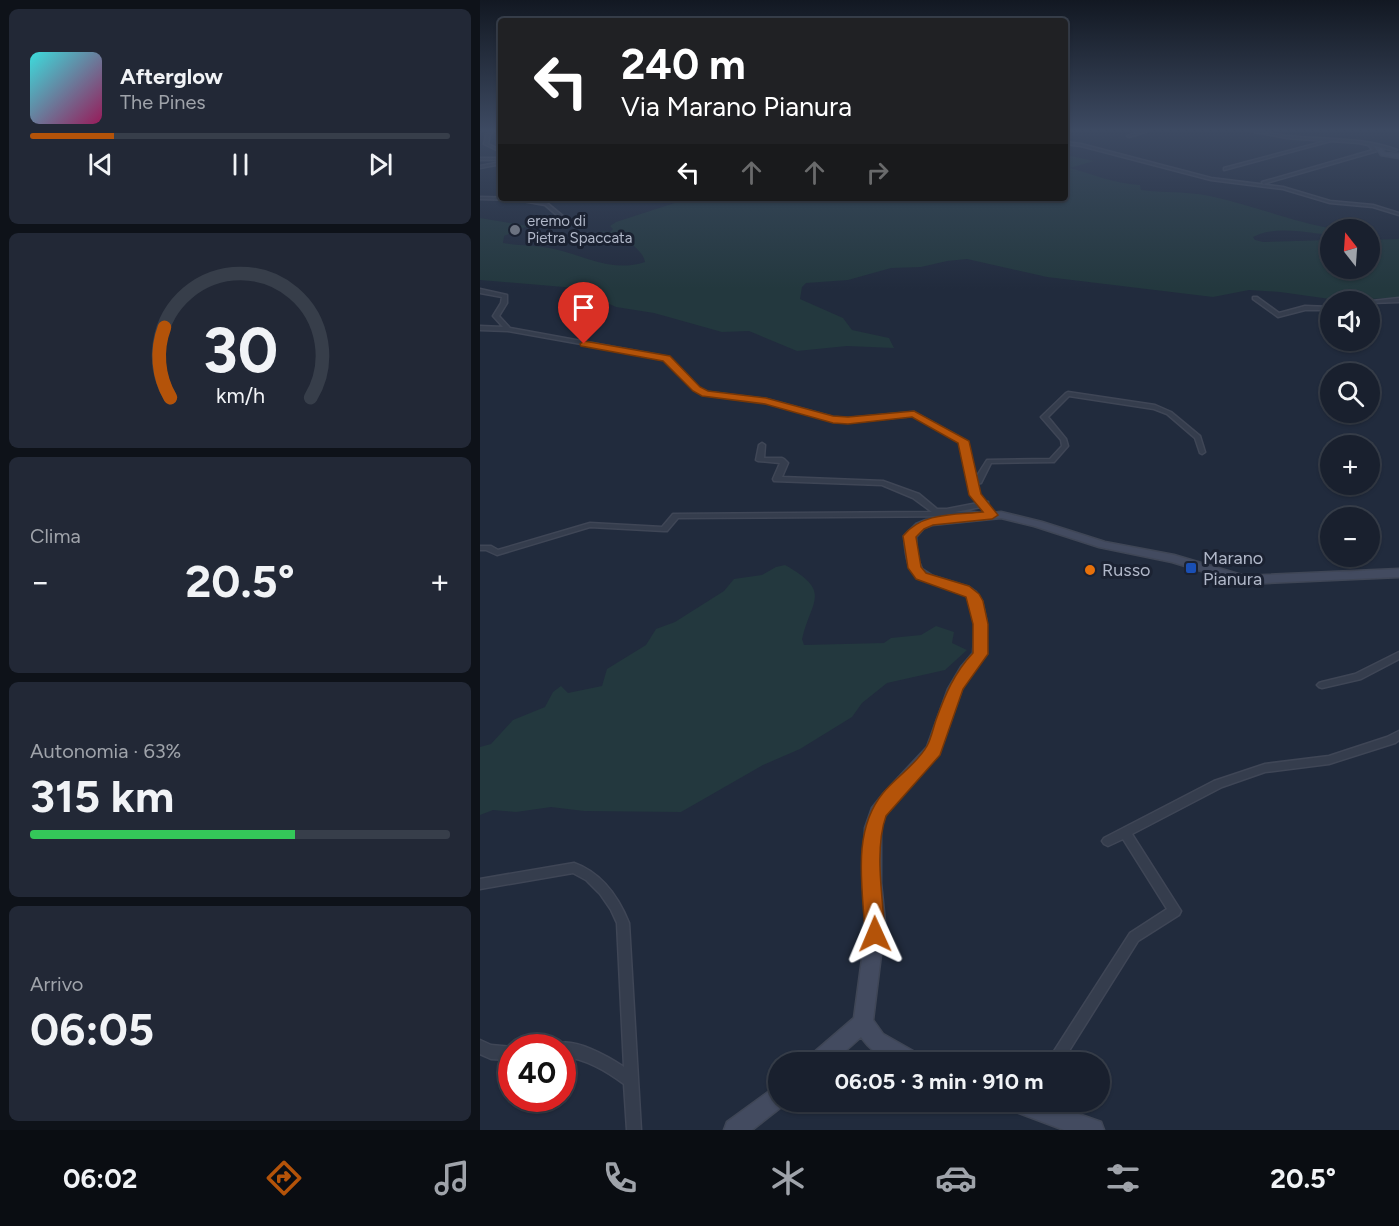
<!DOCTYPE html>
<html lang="it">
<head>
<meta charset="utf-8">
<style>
	body { margin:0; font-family:Figtree,sans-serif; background:#222836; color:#f1f3f6; height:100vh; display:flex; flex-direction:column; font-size:22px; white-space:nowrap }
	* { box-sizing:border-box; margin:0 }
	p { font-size:20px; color:#9fa3aa }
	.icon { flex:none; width:33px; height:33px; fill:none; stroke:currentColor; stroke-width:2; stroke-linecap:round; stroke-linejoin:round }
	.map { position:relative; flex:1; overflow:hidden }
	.drawer { display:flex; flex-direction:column; gap:9px; padding:9px; background:#0e1219; width:480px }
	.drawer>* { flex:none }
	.banner { position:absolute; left:18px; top:18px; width:570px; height:183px; border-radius:6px; box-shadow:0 2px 4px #0004,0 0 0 2px #373e4a; background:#202124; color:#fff; overflow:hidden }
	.needle { width:39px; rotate:343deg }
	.buttons { position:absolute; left:840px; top:219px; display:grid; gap:12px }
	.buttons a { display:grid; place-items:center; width:60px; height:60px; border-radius:50%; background:#19202e; box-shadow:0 2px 4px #0004,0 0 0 2px #373e4a; font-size:30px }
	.speed { position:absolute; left:18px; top:1034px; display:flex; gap:12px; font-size:30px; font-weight:700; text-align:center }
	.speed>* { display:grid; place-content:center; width:78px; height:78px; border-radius:50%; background:#19202e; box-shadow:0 2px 4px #0004,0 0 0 2px #373e4a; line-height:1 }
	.speed .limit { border:9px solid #d22; background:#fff; color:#111 }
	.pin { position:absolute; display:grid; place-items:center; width:51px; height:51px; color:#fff; margin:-62px -26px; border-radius:50% 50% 50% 0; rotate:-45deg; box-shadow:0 0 6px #0007 }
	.pin .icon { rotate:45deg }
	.me { position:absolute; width:66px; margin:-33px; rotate:359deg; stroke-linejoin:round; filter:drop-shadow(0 0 4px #0008) }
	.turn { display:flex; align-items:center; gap:21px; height:126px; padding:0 24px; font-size:27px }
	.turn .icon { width:78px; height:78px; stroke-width:2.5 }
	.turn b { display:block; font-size:42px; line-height:51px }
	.lanes { display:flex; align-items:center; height:57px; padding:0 24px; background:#0003; justify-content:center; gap:30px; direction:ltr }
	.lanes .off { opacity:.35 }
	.big { font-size:45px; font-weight:700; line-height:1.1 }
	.drawer .widget { flex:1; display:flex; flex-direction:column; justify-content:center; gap:9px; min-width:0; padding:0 21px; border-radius:9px; background:#222836 }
	.drawer .dial { align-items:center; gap:0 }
	.dial svg { height:156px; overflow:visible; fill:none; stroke:#373e4a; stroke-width:7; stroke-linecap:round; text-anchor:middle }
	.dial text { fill:#f1f3f6; stroke:none }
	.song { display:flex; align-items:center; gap:18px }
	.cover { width:72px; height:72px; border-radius:9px; background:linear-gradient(135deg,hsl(180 70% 55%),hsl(330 70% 35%)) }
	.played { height:6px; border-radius:3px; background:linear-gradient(90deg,#b45309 20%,#373e4a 20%) }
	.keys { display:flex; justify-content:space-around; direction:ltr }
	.heat { display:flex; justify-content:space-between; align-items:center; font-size:33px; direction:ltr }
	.charge { height:9px; border-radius:4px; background:linear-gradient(90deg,#34c759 63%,#373e4a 0) }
	.trip { position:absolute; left:288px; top:1052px; width:342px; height:60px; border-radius:30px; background:#19202e; box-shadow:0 2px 4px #0004,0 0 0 2px #373e4a; font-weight:700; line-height:60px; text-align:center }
	.tab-bar { display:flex; height:96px; justify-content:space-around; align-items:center; background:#0a0d12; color:#9fa3aa }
	.tab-bar .icon { width:42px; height:42px }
	.tab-bar .active { color:#b45309 }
	.tab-bar b { font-size:27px; color:#f1f3f6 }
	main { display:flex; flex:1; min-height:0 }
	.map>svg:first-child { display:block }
	.green { fill:#23383e }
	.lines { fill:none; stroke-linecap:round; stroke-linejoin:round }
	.street-casing { stroke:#3f4656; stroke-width:3 }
	.secondary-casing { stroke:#3f4656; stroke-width:3 }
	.street { fill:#353d4d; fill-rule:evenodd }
	.secondary { fill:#434b60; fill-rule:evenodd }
	.route { fill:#b45309; stroke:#753606; stroke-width:1.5 }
	.worship-dot { fill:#6b7280; stroke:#1b2232; stroke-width:2 }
	.transit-dot { fill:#1a4fb4; stroke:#1b2232; stroke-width:2 }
	.food-dot { fill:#e8710a; stroke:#1b2232; stroke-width:2 }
	.labels { text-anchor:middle; stroke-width:6; stroke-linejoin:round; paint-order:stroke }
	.far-poi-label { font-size:15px; fill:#b1b8c9; stroke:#1b2232; text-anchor:start }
	.poi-label { font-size:18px; fill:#b1b8c9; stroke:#1b2232; text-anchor:start }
</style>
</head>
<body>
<main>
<section class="drawer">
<div class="widget">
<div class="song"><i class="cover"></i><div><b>Afterglow</b><p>The Pines</p></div></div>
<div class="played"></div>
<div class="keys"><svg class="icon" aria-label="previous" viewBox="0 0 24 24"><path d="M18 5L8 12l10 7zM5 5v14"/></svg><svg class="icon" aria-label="pause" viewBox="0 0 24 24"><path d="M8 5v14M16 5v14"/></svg><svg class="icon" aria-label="next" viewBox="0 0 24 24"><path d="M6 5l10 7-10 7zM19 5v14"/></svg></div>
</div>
<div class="widget dial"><svg viewBox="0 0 100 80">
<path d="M14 69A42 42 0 1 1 86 69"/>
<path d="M14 69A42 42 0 0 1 11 33" stroke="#b45309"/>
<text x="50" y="56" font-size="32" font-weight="700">30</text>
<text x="50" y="72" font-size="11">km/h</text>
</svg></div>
<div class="widget"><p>Clima</p>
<div class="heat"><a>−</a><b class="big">20.5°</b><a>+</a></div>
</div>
<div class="widget"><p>Autonomia · 63%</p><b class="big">315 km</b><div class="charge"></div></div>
<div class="widget"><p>Arrivo</p><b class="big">06:05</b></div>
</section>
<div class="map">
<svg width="919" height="1130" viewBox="0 0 919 1130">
	<rect width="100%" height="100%" fill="#212b3d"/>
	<g class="green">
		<path d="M 591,156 L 614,161 L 590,168 C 616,175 632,183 660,185 L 661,190 C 684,193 707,191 730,196 C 773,205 812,222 855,229 L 850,230 L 850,235 C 827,233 796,225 773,237 L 775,240 L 783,242 L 850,240 L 850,268 L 890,268 L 890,240 L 919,239 L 919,298 L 857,300 L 800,292 L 769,290 L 733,297 L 567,277 L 487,259 L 467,261 L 441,267 L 411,268 L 368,280 L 326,283 L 322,287 L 320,299 L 363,318 L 372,330 L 409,338 L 414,348 L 367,346 L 317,351 L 269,331 L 242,332 L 174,313 L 136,307 L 123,301 L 120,293 L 107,289 L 0,280 L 0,218 L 48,226 L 24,236 L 23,243 C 39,246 57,245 74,249 C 106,256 131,273 165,262 C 161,244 136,236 120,231 L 130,232 L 133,229 L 130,226 L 136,222 L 210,198 L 585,198 L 585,157 Z"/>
		<path d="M 305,565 C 353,592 331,600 322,639 L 324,645 L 404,643 L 411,638 L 441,635 L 456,626 L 474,632 L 472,643 L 487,650 L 465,670 L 407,683 L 382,703 L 372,717 L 320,749 L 283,765 L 201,812 L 104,811 L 71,807 L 36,812 L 13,810 L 0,815 L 0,747 L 11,744 L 33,720 L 65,707 L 73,692 L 81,686 L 88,693 L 122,686 L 127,669 L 166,645 L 176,629 L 195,622 L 244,591 L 254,579 L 282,575 L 296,567 Z"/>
	</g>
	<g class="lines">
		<g class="street-casing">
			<g id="street">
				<polygon points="10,131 14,131 10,135 8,144 21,150 21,152 4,144 6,135"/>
				<polygon points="662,131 668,131 649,137 647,136"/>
				<path d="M 770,131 C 783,131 796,135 808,136 C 844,140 883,137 917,150 L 915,151 L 894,146 L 897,151 L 783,184 L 782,182 L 893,150 L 888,145 L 879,143 L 851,141 L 744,170 L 744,168 L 846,141 L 807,138 Z"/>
				<polygon points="585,142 601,144 731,178 803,187 850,201 893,205 919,213 919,215 893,207 850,203 803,189 731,180 601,146 585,144"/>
				<rect x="0" y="158" width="21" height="2"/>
				<polygon points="21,162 21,164 0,168 0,166"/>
				<polygon points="0,197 38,198 67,203 90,222 86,223 65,205 37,200 0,199"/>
				<path d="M 0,289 L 27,295 L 27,303 L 19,316 L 30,328 L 189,357 L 219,388 L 228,392 L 286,399 L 353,417 L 368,418 L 434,412 L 485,440 L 495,479 L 507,460 L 570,459 L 582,446 L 581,440 L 561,417 L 586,393 L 588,392 L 675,405 L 691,412 L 720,436 L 725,452 L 722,454 L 720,453 L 715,438 L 687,414 L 674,409 L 589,396 L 568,417 L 586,439 L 588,446 L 574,462 L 511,463 L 501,483 L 496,484 C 498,491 499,500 508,502 L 508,505 L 516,515 L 515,517 L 509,517 L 501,507 L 475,512 L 494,512 L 507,514 L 508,516 L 507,518 L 494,516 L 198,518 L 187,531 L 184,531 L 110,527 L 17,555 L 6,550 L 0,550 L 0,546 L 11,546 L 18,550 L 110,523 L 182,527 L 193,514 L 196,514 L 452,512 L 433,498 L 402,485 L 294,481 L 293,479 L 300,463 L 278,461 L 276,460 L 279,445 L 282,443 L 285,445 L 284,458 L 302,458 L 304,459 L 308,463 L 302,477 L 403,481 L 439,494 L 457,509 L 467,509 L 498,503 L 491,495 L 480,442 L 433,416 L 368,422 L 353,421 L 286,403 L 224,395 L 215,390 L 185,359 L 28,331 L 0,330 L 0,326 L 23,327 L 13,316 L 21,303 L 22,297 L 0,293 Z"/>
				<polygon points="773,297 777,297 799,313 825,306 850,307 850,310 825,310 798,317 773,299"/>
				<polygon points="919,298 919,302 890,303 890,302 883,302"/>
				<polygon points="919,652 919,659 881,679 842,688 839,687 837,685 839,683 842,682 875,674"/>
				<polygon points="919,731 919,740 915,743 849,764 785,772 742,787 652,834 701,911 699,915 658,941 582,1062 567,1062 650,933 687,909 643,839 628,846 624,844 622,841 624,838 734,781 785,764 849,756 907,737"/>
				<path d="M 94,863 C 122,873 138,896 149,923 L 161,1130 L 147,1130 L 144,1084 C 125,1070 106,1059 82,1056 L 82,1047 L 76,1047 L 77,1044 C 94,1037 129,1057 144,1067 L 137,923 L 131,910 L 120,894 L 106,880 L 93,873 L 0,889 L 0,879 Z"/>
				<polygon points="0,1040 11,1045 34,1047 32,1047 32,1060 11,1059 0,1054"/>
			</g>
		</g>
		<g class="secondary-casing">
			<g id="secondary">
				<polygon points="901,148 905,153 919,154 919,158 901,155 898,150"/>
				<path d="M 521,512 L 562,522 L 625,542 L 694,555 L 765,576 L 919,569 L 919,577 L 764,584 L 692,562 L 619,547 L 554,526 L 521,518 L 452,525 L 444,528 L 436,537 L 437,557 L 442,569 L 453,576 L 489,587 L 496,592 L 502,601 L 506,619 L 507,654 L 491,673 L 482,689 L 459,754 L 416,801 L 405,816 L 401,828 L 401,883 L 405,922 L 393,1020 L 403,1034 L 440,1055 L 443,1062 C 415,1062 399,1062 381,1037 L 353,1062 L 328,1062 L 331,1055 L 374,1018 L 387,922 L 383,883 L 385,828 L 392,808 L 404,793 L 447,747 L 468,689 L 481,667 L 493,653 C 494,637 498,610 487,597 C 482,592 473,589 466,587 C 430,578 427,572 424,536 L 436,524 L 446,520 Z"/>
				<polygon points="298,1087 298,1101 307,1101 305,1104 272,1130 244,1130 247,1122 291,1090"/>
				<polygon points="523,1101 562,1101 621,1122 624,1130 584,1130 526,1108"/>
			</g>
		</g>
		<use href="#street" class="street"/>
		<use href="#secondary" class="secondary"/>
	</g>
	<linearGradient id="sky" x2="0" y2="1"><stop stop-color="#121822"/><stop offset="0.45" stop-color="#3d4a62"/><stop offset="1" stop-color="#3d4a62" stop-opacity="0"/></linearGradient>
	<rect width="919" height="289" fill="url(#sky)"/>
	<path class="route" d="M 104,341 L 190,356 L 220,387 L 228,391 L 286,398 L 353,416 L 368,417 L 434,411 L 489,441 L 501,494 L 518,515 L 512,519 L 453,525 L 444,529 L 436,537 L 441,567 L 446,573 L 489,586 L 499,594 L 503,601 L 508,624 L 508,654 L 483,689 L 460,755 L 406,816 C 394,850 403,899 405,934 L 402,941 L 395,944 L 388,941 L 385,934 C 383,888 371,832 403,793 C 416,777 437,764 447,746 C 451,739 453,729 456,720 C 465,695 474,673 493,653 L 493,624 L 486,597 L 436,579 L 428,568 L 423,536 C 442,512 475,515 503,512 L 489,495 L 478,443 L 432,417 L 368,424 L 353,423 L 285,404 L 222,396 L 213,391 L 183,361 L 101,346 L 100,344 Z"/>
	<circle class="worship-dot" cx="35" cy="230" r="6"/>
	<rect class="transit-dot" x="705" y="562" width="12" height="12" rx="3"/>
	<circle class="food-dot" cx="610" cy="570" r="6"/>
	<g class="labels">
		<g class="far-poi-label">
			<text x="47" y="226">eremo di<tspan x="47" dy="17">Pietra Spaccata</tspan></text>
		</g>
		<g class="poi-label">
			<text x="723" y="564">Marano<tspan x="723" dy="21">Pianura</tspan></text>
			<text x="622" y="576">Russo</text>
		</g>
	</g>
</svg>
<div class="buttons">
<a><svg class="needle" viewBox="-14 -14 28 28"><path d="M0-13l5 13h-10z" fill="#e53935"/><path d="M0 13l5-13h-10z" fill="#9fa3aa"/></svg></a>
<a><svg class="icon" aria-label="sound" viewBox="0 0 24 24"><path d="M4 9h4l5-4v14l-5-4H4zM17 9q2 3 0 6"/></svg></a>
<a><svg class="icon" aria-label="search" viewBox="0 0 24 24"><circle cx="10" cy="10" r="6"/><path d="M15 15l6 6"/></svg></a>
<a>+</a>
<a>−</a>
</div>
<div class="speed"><div class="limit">40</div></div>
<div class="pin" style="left:104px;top:344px;background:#d93025"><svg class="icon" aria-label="arrive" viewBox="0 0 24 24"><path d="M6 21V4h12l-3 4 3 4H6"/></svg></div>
<svg class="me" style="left:395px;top:934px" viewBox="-20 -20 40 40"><path d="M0-17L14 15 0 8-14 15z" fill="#b45309" stroke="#fff" stroke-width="4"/></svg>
<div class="trip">06:05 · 3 min · 910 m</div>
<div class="banner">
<div class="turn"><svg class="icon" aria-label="left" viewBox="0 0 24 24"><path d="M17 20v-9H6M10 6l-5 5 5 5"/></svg><div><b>240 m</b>Via Marano Pianura</div></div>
<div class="lanes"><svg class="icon" aria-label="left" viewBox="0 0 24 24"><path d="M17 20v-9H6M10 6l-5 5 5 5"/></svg><svg class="icon off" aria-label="ahead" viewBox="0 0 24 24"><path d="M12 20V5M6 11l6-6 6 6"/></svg><svg class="icon off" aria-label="ahead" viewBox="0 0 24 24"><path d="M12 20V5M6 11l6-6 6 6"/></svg><svg class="icon off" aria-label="right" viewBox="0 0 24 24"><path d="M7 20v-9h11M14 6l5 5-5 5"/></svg></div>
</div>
</div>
</main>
<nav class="tab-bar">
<b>06:02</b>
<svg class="icon active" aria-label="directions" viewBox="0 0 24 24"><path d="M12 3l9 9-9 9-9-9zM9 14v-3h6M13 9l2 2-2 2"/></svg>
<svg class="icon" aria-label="music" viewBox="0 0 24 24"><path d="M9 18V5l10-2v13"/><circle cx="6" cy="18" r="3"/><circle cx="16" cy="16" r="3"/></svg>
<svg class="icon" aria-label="phone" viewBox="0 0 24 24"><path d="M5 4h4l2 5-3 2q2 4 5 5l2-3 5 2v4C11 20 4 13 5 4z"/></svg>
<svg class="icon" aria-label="climate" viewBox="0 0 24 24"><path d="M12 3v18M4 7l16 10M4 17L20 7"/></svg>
<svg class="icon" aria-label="car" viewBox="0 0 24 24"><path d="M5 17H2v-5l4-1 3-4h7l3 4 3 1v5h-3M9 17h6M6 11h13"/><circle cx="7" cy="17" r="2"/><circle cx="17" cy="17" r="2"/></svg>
<svg class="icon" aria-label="filters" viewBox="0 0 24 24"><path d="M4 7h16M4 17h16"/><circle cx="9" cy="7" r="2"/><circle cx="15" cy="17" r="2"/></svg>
<b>20.5°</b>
</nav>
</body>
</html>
